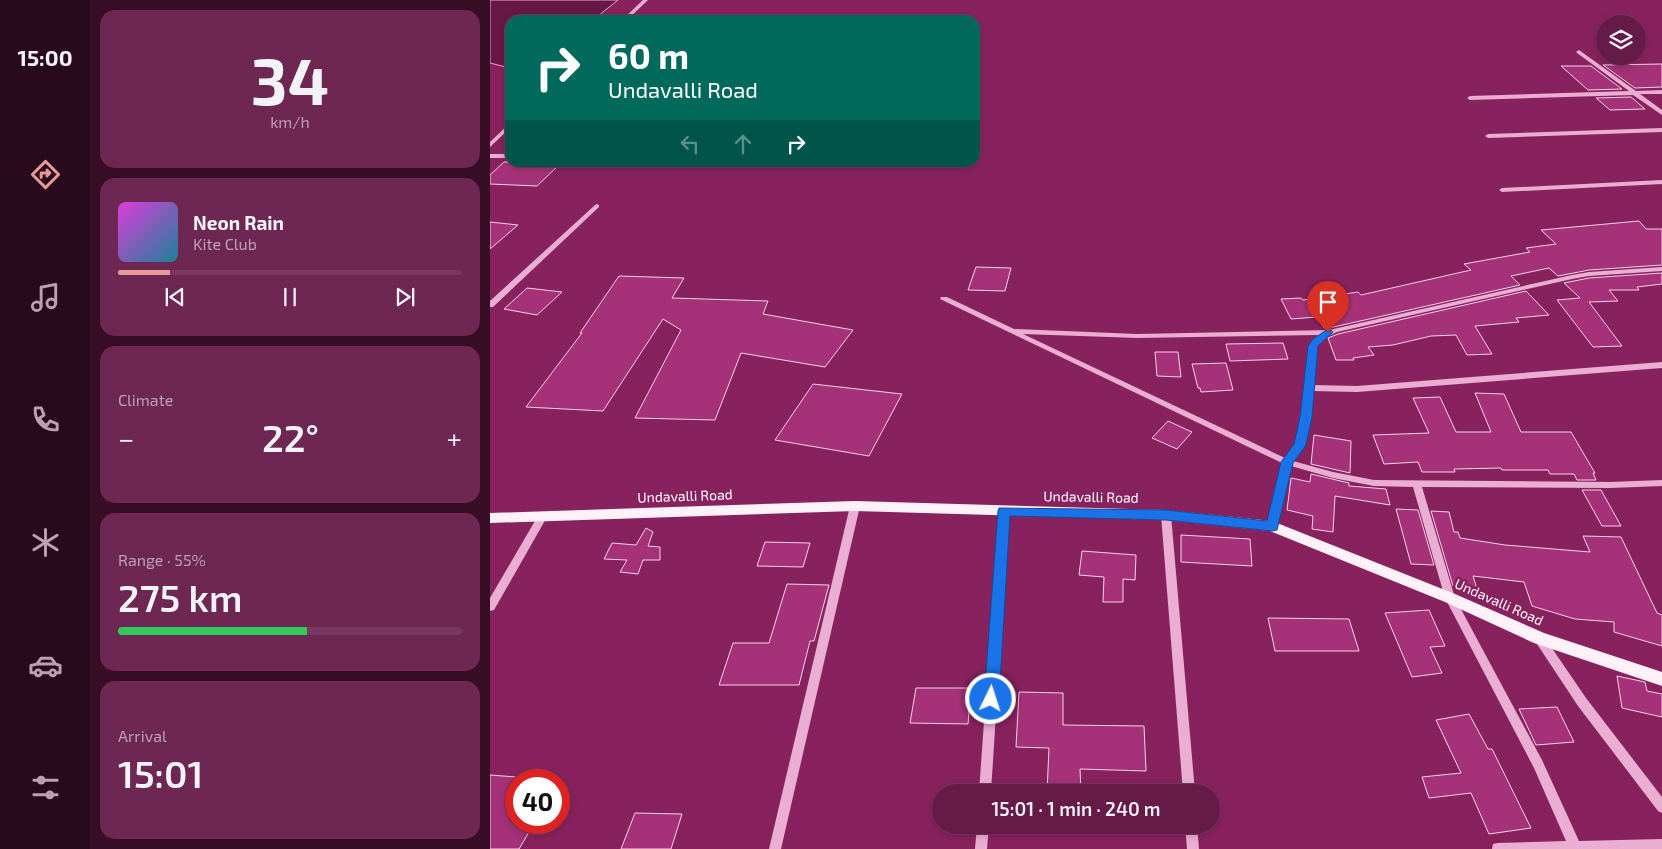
<!DOCTYPE html>
<html lang="en">
<head>
<meta charset="utf-8">
<style>
	body { margin:0; font-family:"Exo 2",sans-serif; background:#6e2752; color:#f1f3f6; height:100vh; display:flex; flex-direction:column; font-size:19px; white-space:nowrap }
	* { box-sizing:border-box; margin:0 }
	p { font-size:16px; color:#bca1b4 }
	.icon { flex:none; width:28px; height:28px; fill:none; stroke:currentColor; stroke-width:2; stroke-linecap:round; stroke-linejoin:round }
	.map { position:relative; flex:1; overflow:hidden }
	.side { display:flex; flex-direction:column; gap:10px; padding:10px; background:#380e27; width:400px }
	.side>* { flex:none }
	.guide { position:absolute; left:15px; top:15px; width:475px; height:152px; border-radius:15px; box-shadow:0 2px 8px #0003,0 0 0 1px #793860; background:#00695c; color:#fff; overflow:hidden }
	.buttons { position:absolute; left:1106px; top:15px; display:grid; gap:10px }
	.buttons a { display:grid; place-items:center; width:50px; height:50px; border-radius:50%; background:#661a47; box-shadow:0 2px 8px #0003,0 0 0 1px #793860; font-size:25px }
	.speed { position:absolute; left:15px; top:769px; display:flex; gap:10px; font-size:25px; font-weight:700; text-align:center }
	.speed>* { display:grid; place-content:center; width:65px; height:65px; border-radius:50%; background:#661a47; box-shadow:0 2px 8px #0003,0 0 0 1px #793860; line-height:1 }
	.speed .limit { border:8px solid #d22; background:#fff; color:#111 }
	.pin { position:absolute; display:grid; place-items:center; width:42px; height:42px; color:#fff; margin:-51px -21px; border-radius:50% 50% 50% 0; rotate:-45deg; box-shadow:0 0 5px #0007 }
	.pin .icon { rotate:45deg }
	.me { position:absolute; width:55px; margin:-28px; rotate:4deg; stroke-linejoin:round; filter:drop-shadow(0 0 4px #0008) }
	.turn { display:flex; align-items:center; gap:18px; height:105px; padding:0 20px; font-size:22px }
	.turn .icon { width:65px; height:65px; stroke-width:2.5 }
	.turn b { display:block; font-size:35px; line-height:42px }
	.lanes { display:flex; align-items:center; height:48px; padding:0 20px; background:#0003; justify-content:center; gap:25px; direction:ltr }
	.lanes .off { opacity:.35 }
	.big { font-size:38px; font-weight:600; line-height:1.1 }
	.side .card { flex:1; display:flex; flex-direction:column; justify-content:center; gap:8px; min-width:0; padding:0 18px; border-radius:15px; background:#6e2752 }
	.side .dial { align-items:center; gap:0 }
	.dial b { font-size:65px; line-height:1 }
	.song { display:flex; align-items:center; gap:15px }
	.cover { width:60px; height:60px; border-radius:8px; background:linear-gradient(135deg,hsl(300 70% 55%),hsl(190 70% 35%)) }
	.played { height:5px; border-radius:2px; background:linear-gradient(90deg,#e69b98 15%,#793860 15%) }
	.keys { display:flex; justify-content:space-around; direction:ltr }
	.heat { display:flex; justify-content:space-between; align-items:center; font-size:28px; direction:ltr }
	.charge { height:8px; border-radius:4px; background:linear-gradient(90deg,#34c759 55%,#793860 0) }
	.trip { position:absolute; left:442px; top:784px; width:288px; height:50px; border-radius:25px; background:#661a47; box-shadow:0 2px 8px #0003,0 0 0 1px #793860; font-weight:600; line-height:50px; text-align:center }
	main { display:flex; flex:1; min-height:0 }
	.menu { display:flex; flex-direction:column; width:90px; justify-content:space-around; align-items:center; background:#290a1c; color:#bca1b4 }
	.menu .icon { width:35px; height:35px }
	.menu .on { color:#e69b98 }
	.menu b { font-size:22px; color:#f1f3f6 }
	.map>svg:first-child { display:block }
	.water { fill:#671847; stroke:#eba1cf }
	.building { fill:#a53278; stroke:#f7d2e9 }
	.lines { fill:none; stroke-linecap:round; stroke-linejoin:round }
	.minor { fill:#eaaed2; fill-rule:evenodd }
	.major { fill:#fef1f8; fill-rule:evenodd }
	.route { fill:#1a73e8; stroke:#114b97 }
	.labels { text-anchor:middle; stroke-width:5; stroke-linejoin:round; paint-order:stroke }
	.street-label { font-size:14px; fill:#fff; stroke:#88225f }
</style>
</head>
<body>
<main>
<nav class="menu">
<b>15:00</b>
<svg class="icon on" aria-label="directions" viewBox="0 0 24 24"><path d="M12 3l9 9-9 9-9-9zM9 14v-3h6M13 9l2 2-2 2"/></svg>
<svg class="icon" aria-label="music" viewBox="0 0 24 24"><path d="M9 18V5l10-2v13"/><circle cx="6" cy="18" r="3"/><circle cx="16" cy="16" r="3"/></svg>
<svg class="icon" aria-label="phone" viewBox="0 0 24 24"><path d="M5 4h4l2 5-3 2q2 4 5 5l2-3 5 2v4C11 20 4 13 5 4z"/></svg>
<svg class="icon" aria-label="climate" viewBox="0 0 24 24"><path d="M12 3v18M4 7l16 10M4 17L20 7"/></svg>
<svg class="icon" aria-label="car" viewBox="0 0 24 24"><path d="M5 17H2v-5l4-1 3-4h7l3 4 3 1v5h-3M9 17h6M6 11h13"/><circle cx="7" cy="17" r="2"/><circle cx="17" cy="17" r="2"/></svg>
<svg class="icon" aria-label="filters" viewBox="0 0 24 24"><path d="M4 7h16M4 17h16"/><circle cx="9" cy="7" r="2"/><circle cx="15" cy="17" r="2"/></svg>
</nav>
<section class="side">
<div class="card dial"><b>34</b><p>km/h</p></div>
<div class="card">
<div class="song"><i class="cover"></i><div><b>Neon Rain</b><p>Kite Club</p></div></div>
<div class="played"></div>
<div class="keys"><svg class="icon" aria-label="previous" viewBox="0 0 24 24"><path d="M18 5L8 12l10 7zM5 5v14"/></svg><svg class="icon" aria-label="pause" viewBox="0 0 24 24"><path d="M8 5v14M16 5v14"/></svg><svg class="icon" aria-label="next" viewBox="0 0 24 24"><path d="M6 5l10 7-10 7zM19 5v14"/></svg></div>
</div>
<div class="card"><p>Climate</p>
<div class="heat"><a>−</a><b class="big">22°</b><a>+</a></div>
</div>
<div class="card"><p>Range · 55%</p><b class="big">275 km</b><div class="charge"></div></div>
<div class="card"><p>Arrival</p><b class="big">15:01</b></div>
</section>
<div class="map">
<svg width="1172" height="849" viewBox="0 0 1172 849">
	<rect width="100%" height="100%" fill="#88225f"/>
	<polygon class="water" points="0,0 128,0 103,20 20,20 20,68 0,63"/>
	<g class="building">
		<polygon points="1172,64 1172,87 1145,88 1113,65"/>
		<polygon points="1071,66 1101,66 1132,89 1098,90"/>
		<polygon points="1141,97 1155,109 1120,110 1106,98"/>
		<polygon points="14,162 72,162 47,186 0,184 0,175"/>
		<polygon points="1149,221 1156,229 1172,229 1172,265 1099,270 1068,276 1059,268 1021,276 1030,285 839,328 834,328 830,318 827,317 801,319 791,299 811,298 813,300 868,292 871,295 981,270 974,264 1040,252 1036,248 1066,244 1051,230"/>
		<polygon points="0,222 28,225 0,249"/>
		<polygon points="486,267 521,268 515,291 478,290"/>
		<polygon points="1172,273 1172,284 1147,287 1149,290 1119,290 1128,301 1099,302 1132,346 1103,347 1067,300 1090,298 1074,283 1099,278"/>
		<polygon points="129,276 194,278 182,298 278,301 273,314 363,330 335,367 251,353 225,420 145,418 191,330 173,319 113,411 36,407 92,333 90,333"/>
		<polygon points="37,288 72,292 47,315 14,309"/>
		<polygon points="1036,291 1059,315 1026,318 1029,322 985,326 1002,354 977,355 966,335 941,336 903,345 878,347 884,355 863,358 864,360 846,360 838,338 848,334"/>
		<polygon points="793,343 798,359 740,361 736,344"/>
		<polygon points="665,352 688,352 691,377 667,376"/>
		<polygon points="736,363 743,390 711,392 710,388 708,388 702,364"/>
		<polygon points="323,384 412,394 379,456 285,440"/>
		<polygon points="985,393 1014,394 1031,432 1081,432 1105,473 1103,473 1106,480 1087,480 1084,474 1060,474 1058,470 1012,470 1011,468 964,469 965,472 932,472 928,462 894,464 883,435 939,433 923,398 950,397 966,432 1001,432"/>
		<polygon points="678,421 702,432 687,449 662,438"/>
		<polygon points="824,435 861,441 860,473 821,464"/>
		<polygon points="821,474 859,483 859,486 896,489 900,505 845,496 843,532 822,529 823,516 797,510 801,478 820,482"/>
		<polygon points="1092,490 1111,490 1131,526 1112,526"/>
		<polygon points="906,509 928,510 944,565 921,564"/>
		<polygon points="941,511 959,512 964,532 968,532 970,538 1015,545 1100,552 1093,536 1131,537 1167,613 1172,615 1172,646 1124,632 1124,622 1085,619 1042,606 1034,582 983,576 987,589 963,586"/>
		<polygon points="156,528 163,532 158,546 170,547 170,560 153,560 148,574 130,572 137,560 114,559 122,543 146,545"/>
		<polygon points="691,535 760,539 762,566 691,562"/>
		<polygon points="275,542 320,543 313,567 267,566"/>
		<polygon points="592,551 646,555 645,580 633,579 633,602 613,602 614,577 589,575"/>
		<polygon points="297,584 339,585 324,641 320,641 309,685 229,685 243,643 279,643"/>
		<polygon points="939,610 955,646 940,647 952,673 922,677 895,613"/>
		<polygon points="778,618 859,619 869,651 785,651"/>
		<polygon points="1127,676 1155,682 1157,691 1172,694 1172,717 1132,708"/>
		<polygon points="426,688 481,688 478,724 420,723"/>
		<polygon points="529,692 573,693 573,725 654,726 656,771 590,769 591,792 557,792 559,748 526,747"/>
		<polygon points="1067,707 1084,742 1046,745 1029,709"/>
		<polygon points="979,714 998,749 1002,749 1041,828 999,834 981,793 939,798 932,777 971,773 946,720"/>
		<polygon points="0,775 26,777 26,822 45,822 29,849 0,849"/>
		<polygon points="145,813 192,814 181,849 131,849"/>
	</g>
	<g class="lines">
		<g class="minor">
			<polygon points="153,0 158,0 137,20 132,20"/>
			<polygon points="1089,50 1146,91 1172,90 1172,94 1150,94 1172,110 1172,115 1143,95 980,100 977,98 980,96 1139,91 1087,53 1086,52"/>
			<polygon points="20,123 20,128 0,147 0,142"/>
			<polygon points="1172,128 1172,132 998,138 995,136 998,134"/>
			<rect x="0" y="154" width="20" height="4"/>
			<polygon points="1172,180 1172,184 1012,192 1009,190 1012,188"/>
			<polygon points="107,204 109,205 109,207 3,307 0,307 0,301 105,205"/>
			<path d="M 1172,267 L 1172,271 L 1099,276 L 1082,279 L 847,332 L 834,338 L 827,346 L 823,385 L 867,386 L 1172,362 L 1172,368 L 867,392 L 823,391 L 820,417 L 814,445 L 803,461 L 843,472 L 884,480 L 1120,482 L 1172,480 L 1172,486 L 1120,488 L 932,487 L 965,598 L 1052,760 L 1089,841 L 1172,839 L 1172,849 L 1002,849 L 1003,844 L 1008,843 L 1076,841 L 1044,768 L 955,598 L 923,487 L 884,486 L 843,478 L 801,466 L 787,526 L 785,529 L 779,529 L 777,526 L 792,463 L 450,299 L 451,297 L 457,297 L 524,329 L 647,334 L 839,330 L 1082,275 L 1099,272 ZM 533,334 L 647,338 L 828,335 L 819,346 L 812,417 L 806,444 L 795,458 Z"/>
			<polygon points="365,503 368,504 370,506 291,849 279,849 360,506 362,504"/>
			<polygon points="514,507 517,509 519,511 501,792 489,792 509,511 511,509"/>
			<polygon points="676,511 679,512 681,515 705,792 693,792 671,515 673,512"/>
			<polygon points="52,513 55,514 57,517 4,610 0,611 0,598 49,514"/>
			<polygon points="1049,633 1053,635 1096,698 1172,797 1172,813 1168,811 1088,706 1045,641 1044,638 1045,635"/>
			<polygon points="487,825 499,825 497,849 485,849"/>
			<polygon points="695,825 707,825 709,849 697,849"/>
		</g>
		<polygon class="major" points="365,501 676,510 782,521 965,594 1054,633 1172,672 1172,686 1044,643 955,602 780,531 676,520 365,511 0,523 0,513"/>
	</g>
	<polygon class="route" points="838,329 843,332 828,346 822,417 816,445 803,463 787,530 782,531 676,520 520,516 509,699 507,703 501,705 496,703 494,699 508,511 509,508 676,510 777,521 791,462 804,444 810,417 818,346 823,339"/>
	<g class="labels">
		<g class="street-label">
			<text transform="translate(195 496) rotate(-2)" y="5">Undavalli Road</text>
			<text transform="translate(601 497) rotate(1)" y="5">Undavalli Road</text>
			<text transform="translate(1009 602) rotate(24)" y="5">Undavalli Road</text>
		</g>
	</g>
</svg>
<div class="buttons">
<a><svg class="icon" aria-label="layers" viewBox="0 0 24 24"><path d="M12 4l9 5-9 5-9-5zM3 14l9 5 9-5"/></svg></a>
</div>
<div class="speed"><div class="limit">40</div></div>
<div class="pin" style="left:838px;top:332px;background:#d93025"><svg class="icon" aria-label="arrive" viewBox="0 0 24 24"><path d="M6 21V4h12l-3 4 3 4H6"/></svg></div>
<svg class="me" style="left:501px;top:699px" viewBox="-20 -20 40 40"><circle r="17" fill="#1a73e8" stroke="#fff" stroke-width="3"/><path d="M0-11L8 9 0 5-8 9z" fill="#fff"/></svg>
<div class="trip">15:01 · 1 min · 240 m</div>
<div class="guide">
<div class="turn"><svg class="icon" aria-label="right" viewBox="0 0 24 24"><path d="M7 20v-9h11M14 6l5 5-5 5"/></svg><div><b>60 m</b>Undavalli Road</div></div>
<div class="lanes"><svg class="icon off" aria-label="left" viewBox="0 0 24 24"><path d="M17 20v-9H6M10 6l-5 5 5 5"/></svg><svg class="icon off" aria-label="ahead" viewBox="0 0 24 24"><path d="M12 20V5M6 11l6-6 6 6"/></svg><svg class="icon" aria-label="right" viewBox="0 0 24 24"><path d="M7 20v-9h11M14 6l5 5-5 5"/></svg></div>
</div>
</div>
</main>
</body>
</html>
